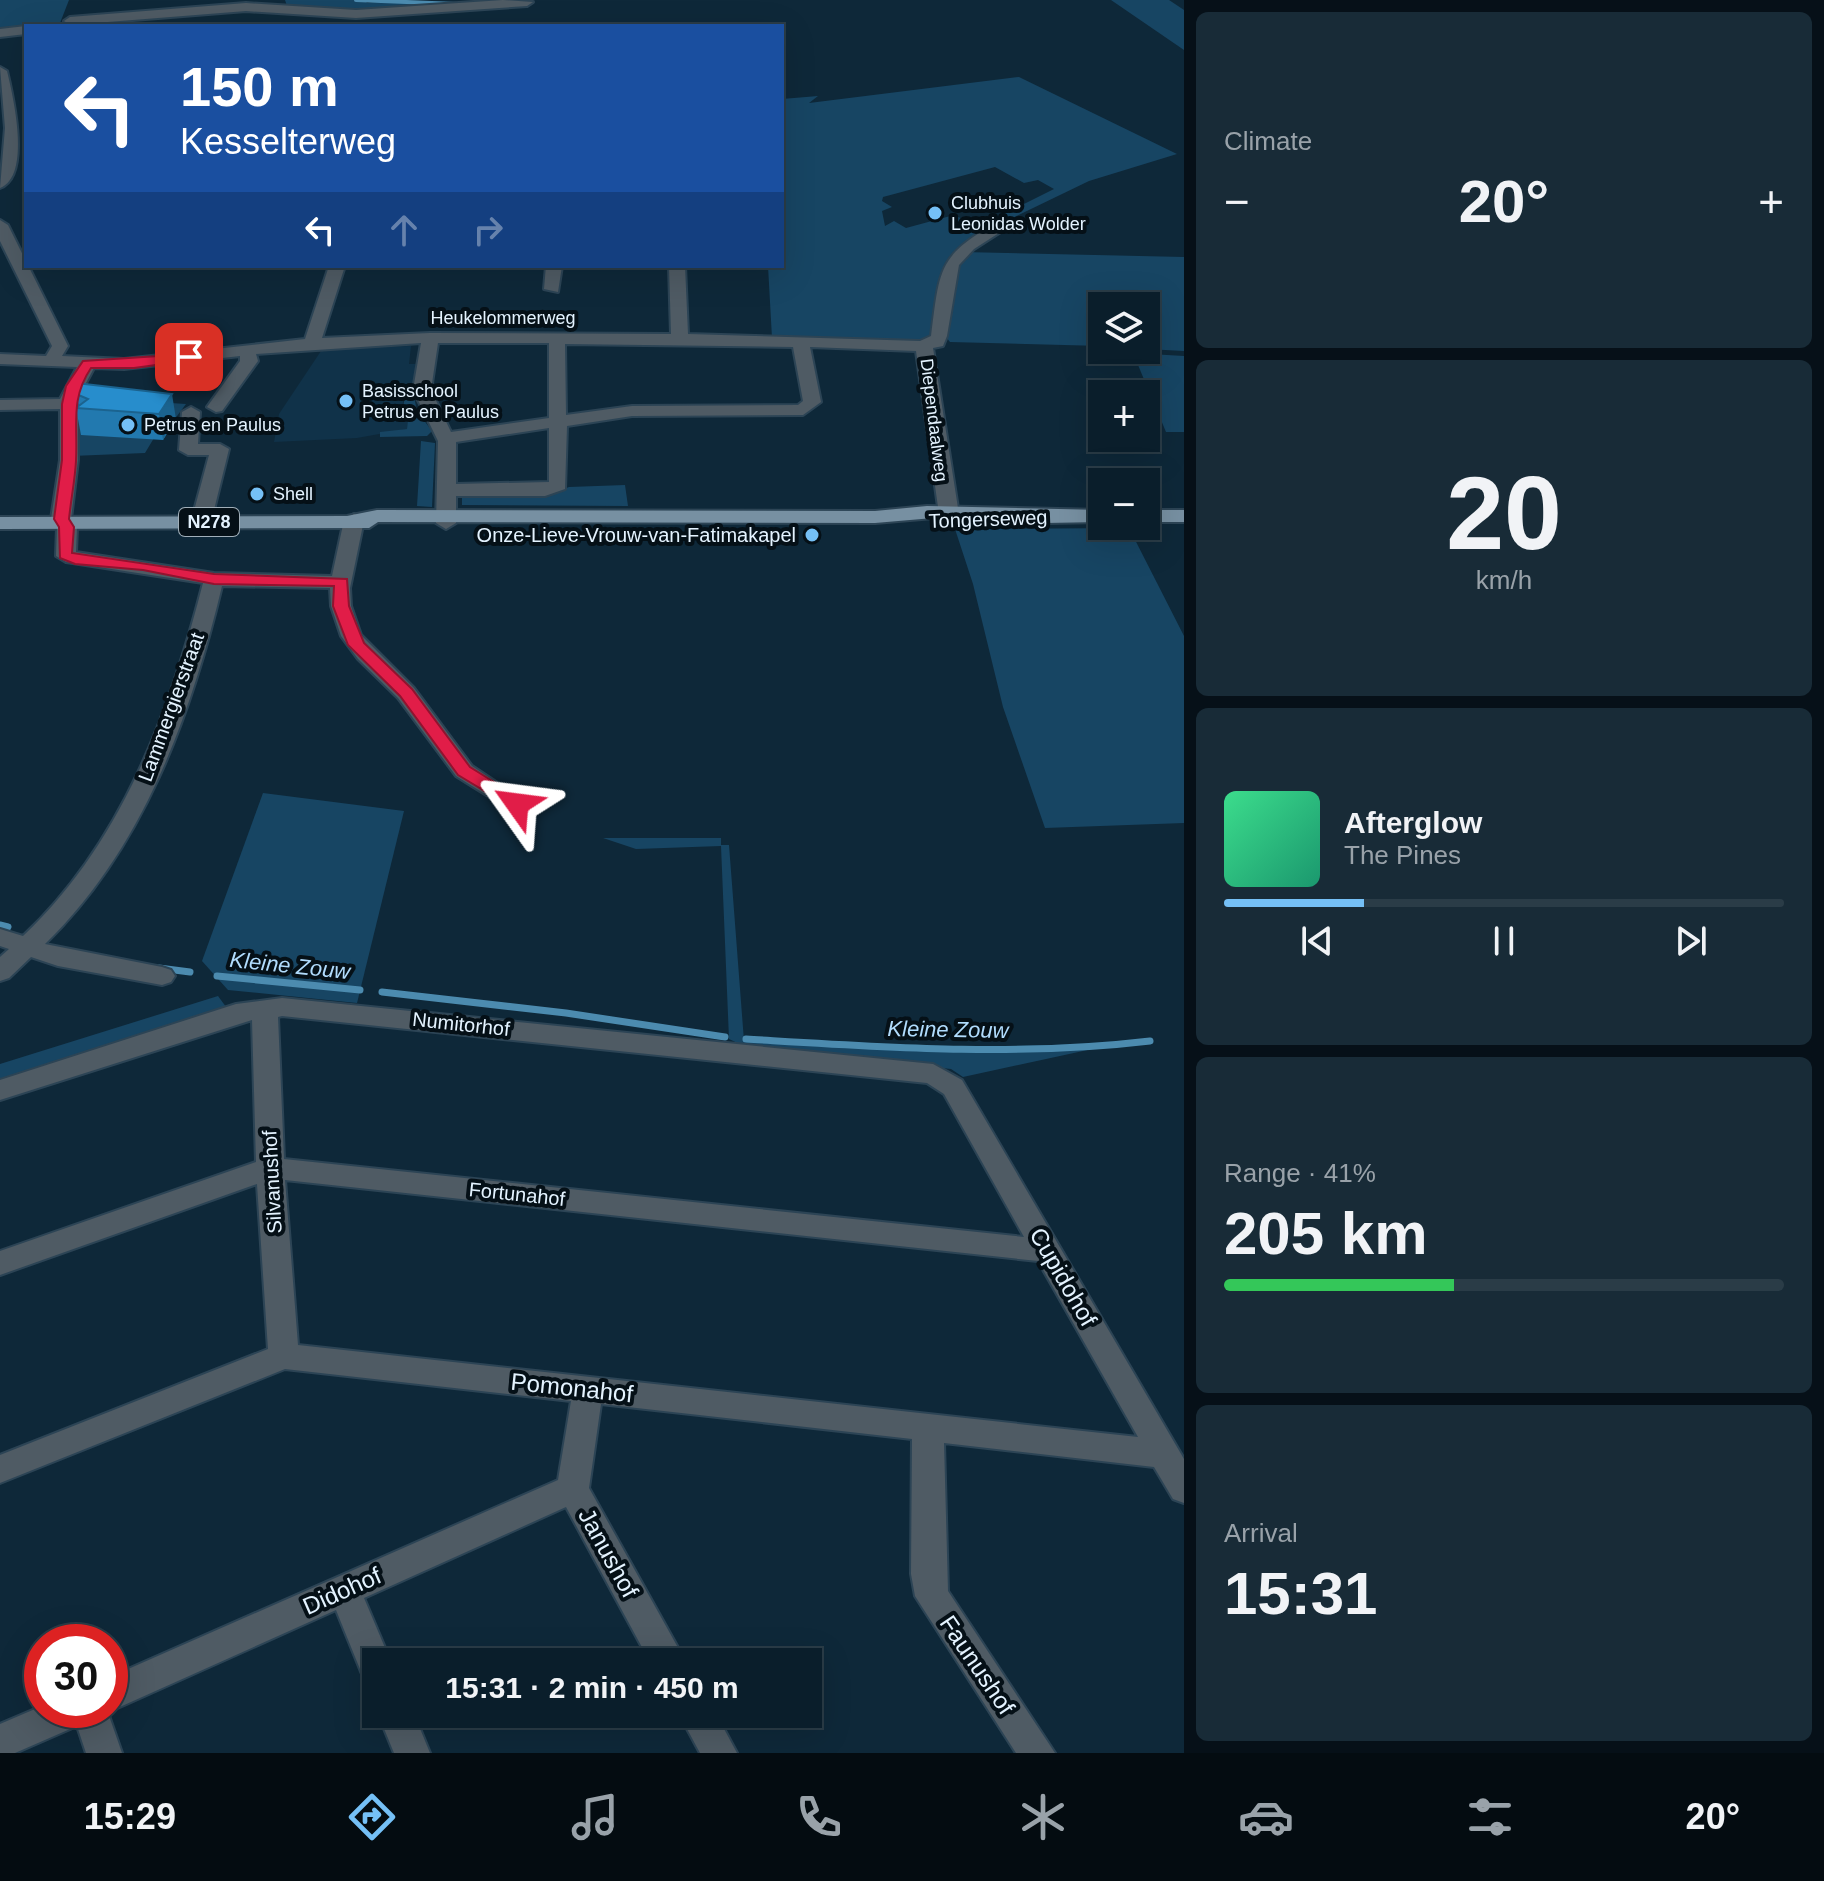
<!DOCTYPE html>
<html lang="en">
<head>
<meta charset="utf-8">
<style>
	body { margin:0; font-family:Helvetica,sans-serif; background:#182b37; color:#f1f3f6; height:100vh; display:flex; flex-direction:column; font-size:30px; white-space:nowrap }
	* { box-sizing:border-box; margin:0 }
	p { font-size:26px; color:#99a2a9 }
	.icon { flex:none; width:44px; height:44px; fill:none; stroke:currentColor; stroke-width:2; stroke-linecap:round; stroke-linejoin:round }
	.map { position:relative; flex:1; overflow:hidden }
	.side { display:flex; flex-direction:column; gap:12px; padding:12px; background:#061018; width:640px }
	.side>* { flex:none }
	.top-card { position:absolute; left:24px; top:24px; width:760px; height:244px; border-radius:0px; box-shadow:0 8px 32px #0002,0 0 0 2px #2a3c47; background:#1a4fa0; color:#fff; overflow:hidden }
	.fabs { position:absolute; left:1088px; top:292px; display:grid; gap:16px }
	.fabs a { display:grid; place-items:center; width:72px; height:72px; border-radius:0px; background:#0a1e2b; box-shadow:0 8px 32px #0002,0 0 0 2px #2a3c47; font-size:40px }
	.speed { position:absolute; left:24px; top:1624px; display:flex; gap:16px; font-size:40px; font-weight:700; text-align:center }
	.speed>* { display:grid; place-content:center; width:104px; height:104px; border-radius:50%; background:#0a1e2b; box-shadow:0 8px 32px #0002,0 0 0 2px #2a3c47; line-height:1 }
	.speed .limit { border:12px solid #d22; background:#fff; color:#111 }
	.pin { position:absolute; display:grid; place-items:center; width:68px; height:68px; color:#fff; margin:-34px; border-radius:16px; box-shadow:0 4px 12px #0006 }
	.me { position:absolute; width:88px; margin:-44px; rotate:301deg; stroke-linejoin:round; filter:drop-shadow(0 0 6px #0008) }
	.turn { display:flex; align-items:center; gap:28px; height:168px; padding:0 24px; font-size:36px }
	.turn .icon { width:104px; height:104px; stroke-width:2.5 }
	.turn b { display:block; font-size:56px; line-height:68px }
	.lanes { display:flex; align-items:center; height:76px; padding:0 24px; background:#0003; justify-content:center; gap:40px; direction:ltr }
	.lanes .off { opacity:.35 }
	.big { font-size:60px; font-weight:600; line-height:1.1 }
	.side .widget { flex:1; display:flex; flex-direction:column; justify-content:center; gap:12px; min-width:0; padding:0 28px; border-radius:12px; background:#182b37 }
	.side .dial { align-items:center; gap:0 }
	.dial b { font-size:104px; line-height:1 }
	.song { display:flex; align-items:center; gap:24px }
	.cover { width:96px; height:96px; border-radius:12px; background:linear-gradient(135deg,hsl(150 70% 55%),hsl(160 70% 35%)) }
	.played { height:8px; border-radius:4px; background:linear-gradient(90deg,#75c0f6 25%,#2a3c47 25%) }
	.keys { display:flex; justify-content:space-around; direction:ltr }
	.heat { display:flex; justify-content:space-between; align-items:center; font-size:44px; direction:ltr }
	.charge { height:12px; border-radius:6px; background:linear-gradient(90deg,#34c759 41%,#2a3c47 0) }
	.trip { position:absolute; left:362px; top:1648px; width:460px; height:80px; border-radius:0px; background:#0a1e2b; box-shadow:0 8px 32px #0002,0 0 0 2px #2a3c47; font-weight:600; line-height:80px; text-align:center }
	.dock { display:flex; height:128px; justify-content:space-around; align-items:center; background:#040c11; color:#99a2a9 }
	.dock .icon { width:56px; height:56px }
	.dock .active { color:#75c0f6 }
	.dock b { font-size:36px; color:#f1f3f6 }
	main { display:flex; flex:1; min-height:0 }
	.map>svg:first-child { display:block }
	.built { fill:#103249 }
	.green { fill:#174563 }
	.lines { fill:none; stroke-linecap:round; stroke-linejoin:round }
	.stream-far1 { stroke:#4c8baf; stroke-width:4 }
	.stream { stroke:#4c8baf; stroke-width:7 }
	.minor-casing { stroke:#2c4455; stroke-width:4 }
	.major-casing { stroke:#2c4455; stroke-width:4 }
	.minor { fill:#4f5b64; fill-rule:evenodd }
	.major { fill:#7790a2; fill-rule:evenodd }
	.wall { fill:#2279af }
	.shaded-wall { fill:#1b638f }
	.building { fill:#278dcc; stroke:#1b638f; stroke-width:2 }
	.route { fill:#e11d48; stroke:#92132f; stroke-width:2 }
	.poi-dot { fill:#75c0f6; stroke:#051017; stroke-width:3 }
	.labels { text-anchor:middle; stroke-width:8; stroke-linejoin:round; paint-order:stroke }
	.far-poi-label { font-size:18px; fill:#e4f3ff; stroke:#051017; text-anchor:start }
	.far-street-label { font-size:18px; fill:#e4f3ff; stroke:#051017 }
	.shield { fill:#051017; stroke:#a1afb9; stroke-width:2 }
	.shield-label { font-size:18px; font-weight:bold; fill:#e4f3ff }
	.street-label { font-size:20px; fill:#e4f3ff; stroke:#051017 }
	.poi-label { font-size:20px; fill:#e4f3ff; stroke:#051017; text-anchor:end }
	.water-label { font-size:22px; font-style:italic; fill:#b1dcfd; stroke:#051017 }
	.near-street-label { font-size:24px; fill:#e4f3ff; stroke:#051017 }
</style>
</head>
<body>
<main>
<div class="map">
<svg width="1184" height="1753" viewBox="0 0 1184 1753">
	<rect width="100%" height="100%" fill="#0e2839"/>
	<polygon class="built" points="411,346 409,364 416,364 413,392 405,392 400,418 408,419 407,429 357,438 274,442 279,414 323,348"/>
	<g class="green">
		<polygon points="0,0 69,0 60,23 0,30"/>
		<polygon points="285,0 369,0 366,3 387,2 370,0 471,3 362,12 287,6"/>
		<polygon points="1111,0 1169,0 1184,10 1184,50"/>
		<path d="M 1019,77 L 1177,154 L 1089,181 L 1004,222 L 996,218 L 1054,189 L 1038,180 L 1024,183 L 995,167 L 883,197 L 882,201 L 892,207 L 882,211 L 885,226 L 894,221 L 906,228 L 954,215 L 975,225 L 984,224 L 988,228 C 974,237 956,246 947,260 C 931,284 947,319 928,341 L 772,338 L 768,266 L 782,266 L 782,99 L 818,96 L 809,103 Z"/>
		<polygon points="963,252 1184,257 1184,351 1146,349 1146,306 1102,306 1102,346 950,342 946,337 954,264"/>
		<polygon points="1133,353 1184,356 1184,432 1166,432"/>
		<polygon points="406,391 413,392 417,411 432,431 427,436 380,437 380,432 407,429 408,418 401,418"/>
		<polygon points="78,397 186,404 174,420 94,411 88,418 93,419 83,425 84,433 154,438 145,453 72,456"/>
		<polygon points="421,441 435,443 432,507 417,506"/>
		<polygon points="625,485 628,506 462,505 462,497 466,495 550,494 569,487"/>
		<polygon points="1129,528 1184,636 1184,823 1045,828 1003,707 973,584 955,529"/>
		<polygon points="263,793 404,811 357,1003 228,990 202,961"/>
		<polygon points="603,838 721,838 721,845 729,845 744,1041 947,1048 1120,1043 963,1077 951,1069 748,1048 729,1039 721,846 636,849"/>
		<polygon points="218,996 229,1011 0,1085 0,1064"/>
	</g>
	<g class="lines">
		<polyline class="stream-far1" points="356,0 457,4"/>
		<g class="stream">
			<polyline points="0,925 8,927"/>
			<polyline points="159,968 190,972"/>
			<polyline points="217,976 360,990"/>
			<polyline points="382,992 566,1013 725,1037"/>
			<path d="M 746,1039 C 880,1047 1016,1057 1150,1041"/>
		</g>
		<g class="minor-casing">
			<g id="minor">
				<polygon points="503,0 533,2 527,6 356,18 246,11 70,25 64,21 70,17 246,3 356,10"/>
				<polygon points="26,26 26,34 0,37 0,29"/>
				<path d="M 0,67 L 7,71 C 13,96 32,176 0,188 L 5,128 Z"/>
				<path d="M 1003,219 L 1016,222 L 974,249 L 959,265 L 947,336 L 943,346 L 933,348 L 960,521 L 950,527 L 940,521 L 916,351 L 810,347 L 821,402 L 803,415 L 632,416 L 567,426 L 565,489 L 545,496 L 456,496 L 456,523 L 446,529 L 436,523 L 438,441 L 413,390 L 421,343 L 256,354 L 258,361 L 222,411 L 216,412 L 207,407 L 240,361 L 240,356 L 124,369 L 94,368 L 78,398 L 78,460 L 71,519 L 77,527 L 76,552 L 214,573 L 332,576 L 344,520 L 354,514 L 361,516 L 364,520 L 350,588 L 351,606 L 361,635 L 414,688 L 472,766 L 529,804 L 525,809 L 509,809 L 456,776 L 398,698 L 358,659 L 341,636 L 331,606 L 330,588 L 222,586 C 191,715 143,849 45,944 L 162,967 L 171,970 L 175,976 L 171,982 L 162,985 L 58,966 L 31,957 L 9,978 L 0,981 L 0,957 L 9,949 L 0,946 L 0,929 L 23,936 C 122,843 170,712 203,583 L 66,562 L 56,556 L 57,527 L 51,519 L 60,460 L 60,409 L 0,410 L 0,400 L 60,399 L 77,367 L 0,364 L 0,354 L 46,356 L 52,346 L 0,241 L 0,220 L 8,225 L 68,346 L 62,356 L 124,359 L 305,339 L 329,266 L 345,266 L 322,338 L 430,333 L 671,334 L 669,266 L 685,266 L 688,334 L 920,341 L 931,336 C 940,266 938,255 1003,219 ZM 438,343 L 549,343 L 549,418 L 451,432 L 431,390 ZM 565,344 L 793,347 L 803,401 L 798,405 L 632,406 L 566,415 ZM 549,428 L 549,482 L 456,484 L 456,442 Z"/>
				<polygon points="546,266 562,266 558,292 544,289"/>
				<polygon points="191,407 200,412 198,444 220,444 229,449 211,522 201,528 191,522 209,455 188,455 179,450 182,412"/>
				<path d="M 282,998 L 933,1064 L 962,1080 L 1184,1459 L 1184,1503 L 1173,1499 L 1154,1467 L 944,1443 L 948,1591 L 1055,1753 L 1016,1753 L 915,1596 L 911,1574 L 912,1439 L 601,1404 L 589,1488 L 686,1662 L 650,1662 L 566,1507 L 364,1598 L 391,1662 L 376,1662 L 376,1683 L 364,1679 L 336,1610 L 122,1706 L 110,1711 L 108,1710 L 110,1677 L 558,1480 L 571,1401 L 285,1369 L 0,1483 L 0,1455 L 268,1349 L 257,1184 L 0,1275 L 0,1251 L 256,1162 L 252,1020 L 0,1100 L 0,1080 L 236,1004 ZM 282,1016 L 927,1083 L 944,1094 L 1024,1237 L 284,1159 L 278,1017 ZM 285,1180 L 1038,1261 L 1138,1437 L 298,1345 Z"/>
				<polygon points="42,1706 42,1710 107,1710 122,1753 86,1753 77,1726 15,1753 0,1753 0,1724"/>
				<polygon points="378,1714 414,1714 430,1753 394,1753"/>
				<polygon points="679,1714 716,1714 737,1753 700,1753"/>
			</g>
		</g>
		<g class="major-casing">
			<g id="major">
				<polygon points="927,506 1102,510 1102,522 994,524 992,518 945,517 875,523 378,522 369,528 0,529 0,517 347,516 377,510 875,511"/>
				<rect x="1146" y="510" width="38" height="12"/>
			</g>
		</g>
		<use href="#minor" class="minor"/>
		<use href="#major" class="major"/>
	</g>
	<polygon class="wall" points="76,383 176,419 163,440 81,435 76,408 79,407 76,394"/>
	<polygon class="shaded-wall" points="172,394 176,419 163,440 159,414"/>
	<polygon class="building" points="76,383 172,394 159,414 76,408 88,399 76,394"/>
	<path class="route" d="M 189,354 L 195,357 L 193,360 L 134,368 L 91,368 C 70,399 78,425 76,461 C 75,480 71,499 69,519 L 74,527 L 72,553 L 214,574 L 347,579 L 349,606 L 364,643 L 412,689 L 470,767 L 523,800 L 523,807 L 511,807 L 458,775 L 400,696 L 348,645 L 333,606 L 334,586 L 214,584 L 143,570 L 75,564 L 60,558 L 59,527 L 54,519 L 62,460 L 62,404 L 66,386 L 83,361 Z"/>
	<g class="poi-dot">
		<circle cx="935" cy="213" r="8"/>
		<circle cx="346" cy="401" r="8"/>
		<circle cx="128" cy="425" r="8"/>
		<circle cx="257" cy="494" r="8"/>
		<circle cx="812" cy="535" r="8"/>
	</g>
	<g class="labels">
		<g class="far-poi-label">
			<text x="951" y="209">Clubhuis<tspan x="951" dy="21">Leonidas Wolder</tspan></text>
			<text x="362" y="397">Basisschool<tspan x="362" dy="21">Petrus en Paulus</tspan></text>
			<text x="144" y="431">Petrus en Paulus</text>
			<text x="273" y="500">Shell</text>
		</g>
		<g class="far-street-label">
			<text x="503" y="324">Heukelommerweg</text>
			<text transform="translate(934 420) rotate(83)" y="6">Diependaalweg</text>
		</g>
		<rect class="shield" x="179" y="508" width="60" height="28" rx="6"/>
		<g class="shield-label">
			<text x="209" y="528">N278</text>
		</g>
		<g class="street-label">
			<text transform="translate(988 519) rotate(-2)" y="7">Tongerseweg</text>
			<text transform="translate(171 707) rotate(-70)" y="7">Lammergierstraat</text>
			<text transform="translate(461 1024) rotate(6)" y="7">Numitorhof</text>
			<text transform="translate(272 1182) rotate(-93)" y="7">Silvanushof</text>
			<text transform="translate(517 1194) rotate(6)" y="7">Fortunahof</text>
		</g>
		<g class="poi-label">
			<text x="796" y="542">Onze-Lieve-Vrouw-van-Fatimakapel</text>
		</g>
		<g class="water-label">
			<text transform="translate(290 965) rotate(6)" y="8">Kleine Zouw</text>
			<text transform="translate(948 1029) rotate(1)" y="8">Kleine Zouw</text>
		</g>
		<g class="near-street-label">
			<text transform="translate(1063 1277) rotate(60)" y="8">Cupidohof</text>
			<text transform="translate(572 1388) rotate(6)" y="8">Pomonahof</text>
			<text transform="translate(608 1553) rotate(61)" y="8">Janushof</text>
			<text transform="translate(342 1591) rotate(-24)" y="8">Didohof</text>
			<text transform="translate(977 1665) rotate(56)" y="8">Faunushof</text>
		</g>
	</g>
</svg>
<div class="fabs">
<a><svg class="icon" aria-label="layers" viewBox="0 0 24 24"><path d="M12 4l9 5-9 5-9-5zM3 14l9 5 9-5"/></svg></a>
<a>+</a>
<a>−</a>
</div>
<div class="speed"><div class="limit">30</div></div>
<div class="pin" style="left:189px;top:357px;background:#d93025"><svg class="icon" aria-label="arrive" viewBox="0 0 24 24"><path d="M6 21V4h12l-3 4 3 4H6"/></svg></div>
<svg class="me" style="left:517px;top:804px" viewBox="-20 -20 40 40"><path d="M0-17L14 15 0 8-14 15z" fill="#e11d48" stroke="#fff" stroke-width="4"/></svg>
<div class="trip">15:31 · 2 min · 450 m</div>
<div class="top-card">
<div class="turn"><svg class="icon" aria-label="left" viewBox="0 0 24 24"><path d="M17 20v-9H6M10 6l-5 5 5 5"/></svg><div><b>150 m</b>Kesselterweg</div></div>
<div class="lanes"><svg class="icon" aria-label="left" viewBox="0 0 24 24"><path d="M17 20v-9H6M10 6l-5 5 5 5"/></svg><svg class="icon off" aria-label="ahead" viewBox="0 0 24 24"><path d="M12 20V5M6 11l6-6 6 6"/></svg><svg class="icon off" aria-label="right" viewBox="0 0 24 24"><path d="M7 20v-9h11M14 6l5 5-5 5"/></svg></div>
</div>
</div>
<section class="side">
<div class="widget"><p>Climate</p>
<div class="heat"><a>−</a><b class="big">20°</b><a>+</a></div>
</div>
<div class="widget dial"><b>20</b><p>km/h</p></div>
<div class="widget">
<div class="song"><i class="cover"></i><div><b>Afterglow</b><p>The Pines</p></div></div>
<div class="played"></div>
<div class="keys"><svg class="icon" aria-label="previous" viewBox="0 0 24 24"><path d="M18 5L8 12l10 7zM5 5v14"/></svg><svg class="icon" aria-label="pause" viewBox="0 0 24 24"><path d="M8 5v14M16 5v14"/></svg><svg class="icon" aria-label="next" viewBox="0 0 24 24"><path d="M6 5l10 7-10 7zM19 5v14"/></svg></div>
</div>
<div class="widget"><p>Range · 41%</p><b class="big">205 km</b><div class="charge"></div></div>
<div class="widget"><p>Arrival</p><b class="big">15:31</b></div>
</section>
</main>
<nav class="dock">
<b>15:29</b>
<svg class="icon active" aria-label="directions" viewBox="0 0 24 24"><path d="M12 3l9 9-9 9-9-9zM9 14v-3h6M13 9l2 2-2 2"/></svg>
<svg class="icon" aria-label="music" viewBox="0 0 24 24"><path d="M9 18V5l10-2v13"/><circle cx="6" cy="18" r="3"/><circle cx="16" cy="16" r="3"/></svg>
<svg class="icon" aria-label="phone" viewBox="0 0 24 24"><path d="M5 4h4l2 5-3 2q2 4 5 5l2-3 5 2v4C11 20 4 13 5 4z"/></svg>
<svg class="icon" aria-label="climate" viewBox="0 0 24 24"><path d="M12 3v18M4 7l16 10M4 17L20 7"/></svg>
<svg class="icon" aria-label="car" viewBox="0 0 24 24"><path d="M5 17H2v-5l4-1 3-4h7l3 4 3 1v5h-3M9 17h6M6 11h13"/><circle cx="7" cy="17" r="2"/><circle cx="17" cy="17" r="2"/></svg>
<svg class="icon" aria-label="filters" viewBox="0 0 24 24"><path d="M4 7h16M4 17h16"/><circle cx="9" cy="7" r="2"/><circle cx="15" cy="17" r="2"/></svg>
<b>20°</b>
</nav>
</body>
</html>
